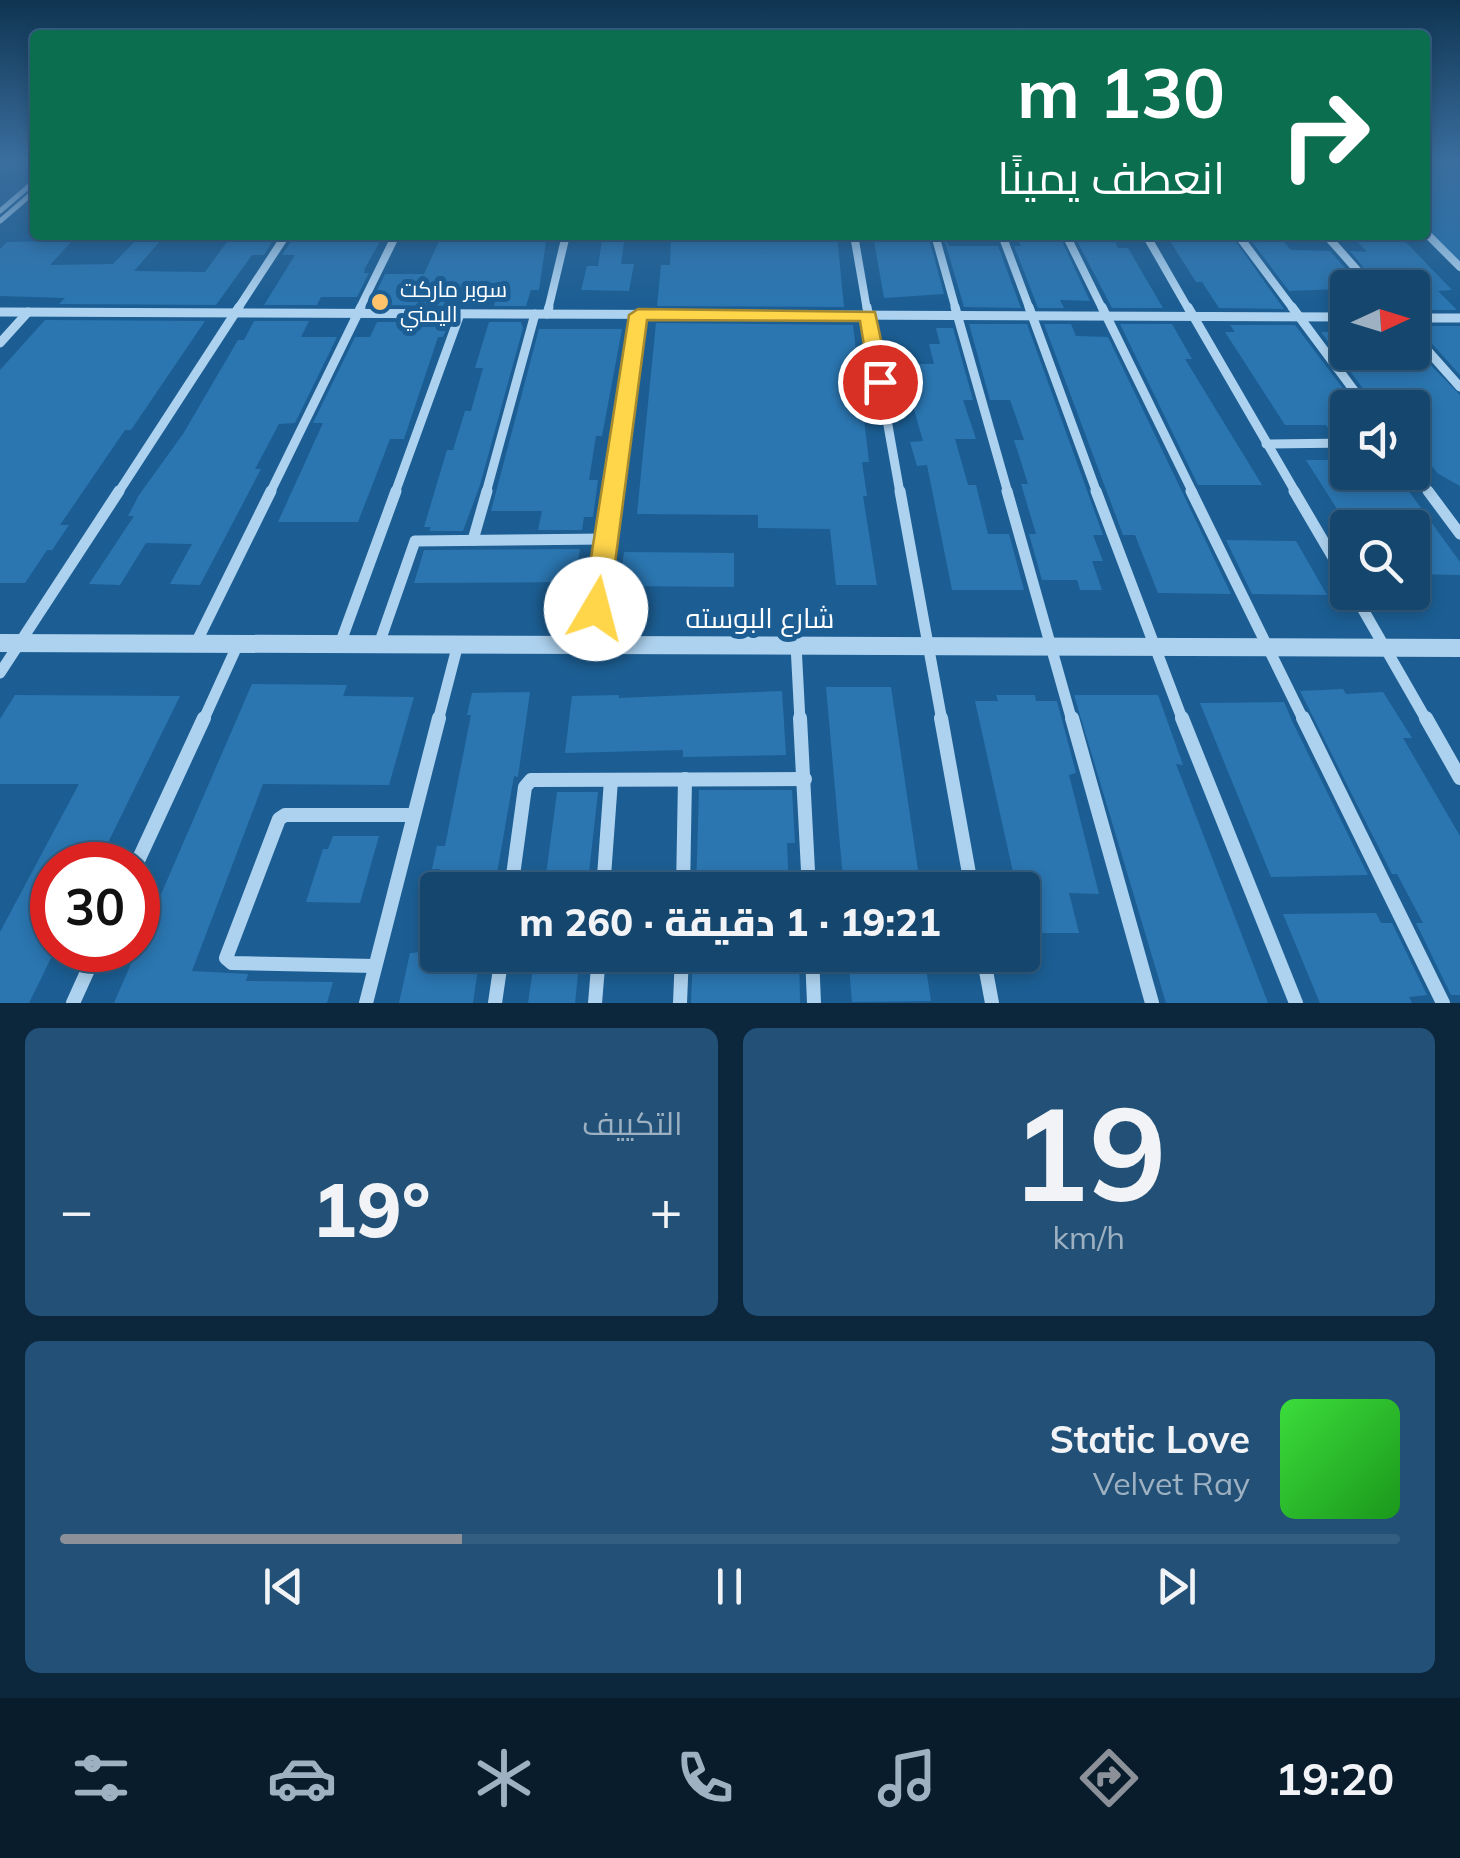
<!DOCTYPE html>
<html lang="ar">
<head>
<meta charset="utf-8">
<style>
	body { margin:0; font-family:Mulish,Cairo,sans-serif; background:#225076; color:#f1f3f6; direction:rtl; height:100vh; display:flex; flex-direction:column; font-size:38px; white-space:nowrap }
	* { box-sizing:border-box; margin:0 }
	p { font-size:32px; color:#9db1c2 }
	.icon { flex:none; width:55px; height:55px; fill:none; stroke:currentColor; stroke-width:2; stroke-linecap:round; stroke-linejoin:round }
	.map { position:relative; height:1003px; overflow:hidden; direction:ltr }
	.details { display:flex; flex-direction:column; gap:25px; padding:25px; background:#0c263c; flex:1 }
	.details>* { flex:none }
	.hud { position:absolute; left:30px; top:30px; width:1400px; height:210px; border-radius:10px; box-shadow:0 5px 15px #0003,0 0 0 2px #345e81; direction:rtl; background:#0b6e4f; color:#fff; overflow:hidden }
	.needle { width:65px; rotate:86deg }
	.fabs { position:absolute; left:1330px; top:270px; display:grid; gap:20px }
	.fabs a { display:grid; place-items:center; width:100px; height:100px; border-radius:10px; background:#15466e; box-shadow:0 5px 15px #0003,0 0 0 2px #345e81; font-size:50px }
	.speed { position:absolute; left:30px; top:842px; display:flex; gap:20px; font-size:50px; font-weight:700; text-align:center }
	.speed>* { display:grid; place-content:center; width:130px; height:130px; border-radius:50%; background:#15466e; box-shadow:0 5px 15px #0003,0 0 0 2px #345e81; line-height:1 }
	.speed .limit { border:15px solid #d22; background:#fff; color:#111 }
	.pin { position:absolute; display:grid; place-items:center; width:85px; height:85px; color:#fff; margin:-42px; border:5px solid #fff; border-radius:50%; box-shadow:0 2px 10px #0007 }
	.me { position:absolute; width:110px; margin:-55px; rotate:8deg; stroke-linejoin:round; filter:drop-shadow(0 0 8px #0008) }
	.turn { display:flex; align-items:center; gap:35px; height:210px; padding:0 40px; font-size:45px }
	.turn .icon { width:130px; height:130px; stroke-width:2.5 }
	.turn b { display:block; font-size:70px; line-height:85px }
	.big { font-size:75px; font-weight:800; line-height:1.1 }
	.details .widget { flex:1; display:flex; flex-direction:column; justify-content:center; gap:15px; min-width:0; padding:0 35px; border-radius:15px; background:#225076 }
	.details .dial { align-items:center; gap:0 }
	.dial b { font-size:130px; line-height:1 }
	.song { display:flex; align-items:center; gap:30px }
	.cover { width:120px; height:120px; border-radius:15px; background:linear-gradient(135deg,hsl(120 70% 55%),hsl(120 70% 35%)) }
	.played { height:10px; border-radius:5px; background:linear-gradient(90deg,#8c9099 30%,#345e81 30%) }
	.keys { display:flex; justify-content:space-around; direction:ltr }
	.heat { display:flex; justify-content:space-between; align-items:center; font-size:55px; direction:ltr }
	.details .tiles { flex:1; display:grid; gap:25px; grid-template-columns:1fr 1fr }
	.widget:last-child { grid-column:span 2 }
	.trip { position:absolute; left:420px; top:872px; width:620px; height:100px; border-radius:10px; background:#15466e; box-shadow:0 5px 15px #0003,0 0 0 2px #345e81; font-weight:800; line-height:100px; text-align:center; direction:rtl }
	.tabs { display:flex; height:160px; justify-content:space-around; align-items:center; background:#081c2c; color:#9db1c2 }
	.tabs .icon { width:70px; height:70px }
	.tabs .selected { color:#8c9099 }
	.tabs b { font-size:45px; color:#f1f3f6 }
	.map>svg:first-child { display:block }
	.green { fill:#2571ac }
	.building { fill:#2b76b1 }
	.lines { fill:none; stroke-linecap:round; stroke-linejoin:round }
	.service { stroke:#add2ef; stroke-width:5 }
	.minor-far3 { stroke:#add2ef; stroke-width:8 }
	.minor-far2 { stroke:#add2ef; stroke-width:9 }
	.minor-far1 { stroke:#add2ef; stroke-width:11 }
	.minor { stroke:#add2ef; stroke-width:14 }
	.tertiary { fill:#add2ef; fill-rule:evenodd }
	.route { fill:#ffd54a; stroke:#a68a30; stroke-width:2.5 }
	.poi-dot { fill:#ffc36b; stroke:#1c5e93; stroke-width:4 }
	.labels { text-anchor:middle; stroke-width:10; stroke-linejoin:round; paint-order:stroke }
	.far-poi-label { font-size:22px; fill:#fff; stroke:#1c5e93; text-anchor:start }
	.street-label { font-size:28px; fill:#fff; stroke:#1c5e93 }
</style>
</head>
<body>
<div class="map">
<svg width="1460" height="1003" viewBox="0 0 1460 1003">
	<rect width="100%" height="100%" fill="#1c5e93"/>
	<polygon class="green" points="1460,161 1460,268 1425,233 1425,162"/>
	<g class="building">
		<polygon points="232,235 275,237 264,255 252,255 216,305 59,304 65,298 0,296 0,249 7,242 72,241 50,265 113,264 138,238 163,238 134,271 205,272"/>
		<polygon points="442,235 547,235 539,290 531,290 526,306 494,306 496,297 458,297 455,306 385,305 389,297 374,297 385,274 424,274"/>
		<polygon points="603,235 625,235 621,264 634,264 629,291 581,290 587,266 598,266"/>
		<polygon points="671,235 837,235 844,307 657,306 661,265 670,265"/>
		<polygon points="873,235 928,235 944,294 884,298"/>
		<polygon points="943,235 949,246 998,246 1021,308 964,307"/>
		<polygon points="1016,235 1059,235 1090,301 1060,300 1064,308 1038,308 1014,246 1021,246"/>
		<polygon points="1074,235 1112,235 1118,248 1128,248 1163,308 1112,308"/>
		<polygon points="1166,235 1231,235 1284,309 1219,308 1202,282 1196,282"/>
		<polygon points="1247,235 1278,235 1291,250 1330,251 1363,288 1289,291"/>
		<polygon points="1351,235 1399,235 1452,290 1438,291 1457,310 1412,310 1412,288 1380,288 1350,251 1367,252"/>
		<polygon points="293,238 382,238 365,268 364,273 369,273 357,297 321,297 317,305 264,305 295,255 282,255"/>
		<polygon points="45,320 205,321 131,430 125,430 60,525 69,525 52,550 47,550 25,583 0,583 0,370"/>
		<polygon points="254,321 309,321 301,337 337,337 295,423 279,424 255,469 261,469 200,585 170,584 192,544 146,543 120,585 89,584 134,516 128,516 139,495 183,434 238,340 244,340"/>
		<polygon points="377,322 449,322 443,337 438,337 404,439 390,439 358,522 278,522 323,423 313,423 355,337 370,337"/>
		<polygon points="489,322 521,322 523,328 480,485 463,531 429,531 431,527 424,527 447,450 453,450 465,411 471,411 483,368 475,368"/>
		<polygon points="656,323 853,325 869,462 862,462 867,496 863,496 877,585 836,585 830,529 758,528 758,515 637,514"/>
		<polygon points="969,324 1027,324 1103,535 1093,535 1103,561 1092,561 1102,590 1080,590 1077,580 1042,580 1029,534 1036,534 1021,484 1028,484 1014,440 1024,440 1010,400 990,400"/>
		<polygon points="1044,324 1071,324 1076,336 1108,337 1231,594 1158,593 1135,535 1123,535"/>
		<polygon points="1120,324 1172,324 1192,359 1185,359 1262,485 1198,485"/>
		<polygon points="1230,325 1295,325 1348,395 1348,432 1331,432 1326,425 1285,425 1225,332 1235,332"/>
		<polygon points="1416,326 1460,326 1460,375 1418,328"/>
		<polygon points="936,328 953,328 973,400 963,400 976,439 955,439 968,485 976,485 988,534 1009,534 1024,590 952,590 927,465 917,466 910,442 923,441 901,364 934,364 929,344 940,344"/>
		<polygon points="539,329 622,329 602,436 596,436 589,480 598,480 593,517 584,517 582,530 538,530 542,511 491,511"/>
		<polygon points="1321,332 1348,332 1348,352 1412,352 1412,346 1460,395 1460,486 1437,473 1412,438 1412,405 1386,406 1376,394 1367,394"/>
		<polygon points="1306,460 1337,460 1345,472 1395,472 1460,562 1460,575 1412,574 1412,528 1349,528"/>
		<polygon points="1226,540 1296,541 1327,595 1252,594"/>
		<polygon points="580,549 575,582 414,583 424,550"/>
		<polygon points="624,552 734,553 734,587 619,586"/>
		<polygon points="252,684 347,685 343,696 414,697 389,785 263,784 192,971 248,974 246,981 333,982 327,1003 114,1003"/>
		<polygon points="826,687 891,687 921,890 844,890"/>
		<polygon points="1343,689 1346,694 1383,692 1412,738 1403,738 1460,836 1460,995 1451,995 1416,923 1423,923 1397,874 1392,874 1300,691"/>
		<polygon points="782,691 786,755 683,757 683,750 565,753 572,696 619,695 619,698"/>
		<polygon points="530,692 518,777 514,776 497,873 503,873 500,890 435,890 440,869 432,869 437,846 445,846 471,715 467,715 472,693"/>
		<polygon points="15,695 180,696 97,865 52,865 52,956 29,1003 0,1003 0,932 79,784 0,784 0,719"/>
		<polygon points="996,695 1035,695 1036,701 1057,701 1076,773 1069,775 1099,894 1069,893 1079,933 1026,933 1022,890 1017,890 975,701 998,701"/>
		<polygon points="1074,695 1158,695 1183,765 1176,764 1268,1003 1166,1003"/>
		<polygon points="1284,702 1293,723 1368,875 1271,877 1200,703"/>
		<polygon points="699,790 792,790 795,843 787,843 789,890 696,890"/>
		<polygon points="557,792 598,792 587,890 544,890"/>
		<polygon points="333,836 379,836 360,903 306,902 323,849 328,849"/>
		<polygon points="1376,913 1381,923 1392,923 1427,995 1409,997 1412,1003 1320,1003 1283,914"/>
		<polygon points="430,916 438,916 438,955 480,955 473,1003 399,1003 410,953 422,952"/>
		<polygon points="535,955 580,955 575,1003 528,1003"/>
		<polygon points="693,955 799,955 800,1003 691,1003"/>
		<polygon points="848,955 924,955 931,1001 852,1002"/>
	</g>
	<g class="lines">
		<g class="service">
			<polyline points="0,211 35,181"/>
			<polyline points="0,221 35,191"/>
		</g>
		<g class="minor-far3">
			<polyline points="1425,232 1460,267"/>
			<polyline points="854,235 867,310"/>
			<polyline points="935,235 956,310"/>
			<polyline points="1002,235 1030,310"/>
			<polyline points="1066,235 1103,310"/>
			<polyline points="1146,235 1189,310"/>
			<polyline points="1238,235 1294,310"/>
			<polyline points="1326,235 1373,288"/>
			<polyline points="237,310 286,235"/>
			<polyline points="359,310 396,235"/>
			<polyline points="548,310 566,235"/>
		</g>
		<g class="minor-far2">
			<polyline points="867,307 900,493"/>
			<polyline points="955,307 1008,493"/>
			<polyline points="1029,307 1097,493"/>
			<polyline points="1102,307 1193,493"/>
			<polyline points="1188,307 1296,493"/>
			<polyline points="1292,307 1367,408"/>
			<polyline points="0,312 1348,317"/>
			<polyline points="547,314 549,307"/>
			<polyline points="1412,318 1460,318"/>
			<polyline points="1412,333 1460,387"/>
			<polyline points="0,343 28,312"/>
			<polyline points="1266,444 1348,443"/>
			<polyline points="1412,469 1430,493"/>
			<polyline points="118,493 239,307"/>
			<polyline points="270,493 361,307"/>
			<polyline points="395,493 460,314"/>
			<polyline points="486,493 535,314"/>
			<polyline points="613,493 639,315"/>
		</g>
		<g class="minor-far1">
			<polyline points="900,491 942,721"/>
			<polyline points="1007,491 1072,721"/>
			<polyline points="1096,491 1183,721"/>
			<polyline points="1191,491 1304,721"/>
			<polyline points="1294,491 1348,583"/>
			<polyline points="1428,491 1460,534"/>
			<polyline points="473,540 487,491"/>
			<polyline points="1353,592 1427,721"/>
			<polyline points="196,643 271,491"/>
			<polyline points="340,644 396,491"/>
			<polyline points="379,644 415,541 606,539"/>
			<polyline points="591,645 613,491"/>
			<polyline points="796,645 800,721"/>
			<polyline points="0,673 119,491"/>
			<polyline points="203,721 238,644"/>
			<polyline points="438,721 458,644"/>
		</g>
		<g class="minor">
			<polyline points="800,718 809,890"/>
			<polyline points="941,718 972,890"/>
			<polyline points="1072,718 1152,1003"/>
			<polyline points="1182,718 1296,1003"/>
			<polyline points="1303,718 1443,1003"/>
			<polyline points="1426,718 1460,778"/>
			<polyline points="136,865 204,718"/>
			<polyline points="511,890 525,787 531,780 805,779"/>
			<polyline points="603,890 611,780"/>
			<polyline points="683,890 685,779"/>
			<polyline points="812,955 814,1003"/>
			<polyline points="983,955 992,1003"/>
			<polyline points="375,966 232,963 226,958 279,819 285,815 413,815"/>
			<polyline points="73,1003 97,950"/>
			<polyline points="366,1003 439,718"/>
			<polyline points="495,1003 502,955"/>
			<polyline points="595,1003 599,955"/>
			<polyline points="680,1003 682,955"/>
		</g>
		<polygon class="tertiary" points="0,634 1460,639 1460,657 0,652"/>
	</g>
	<linearGradient id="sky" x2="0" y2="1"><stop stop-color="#0f3451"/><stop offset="0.53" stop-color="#3a6e9e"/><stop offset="1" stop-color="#3a6e9e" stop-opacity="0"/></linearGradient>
	<rect width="1460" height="302" fill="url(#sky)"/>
	<polygon class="route" points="638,309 875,312 890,382 880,388 870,382 860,321 647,320 609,609 605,617 596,620 587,617 583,609 629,315"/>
	<circle class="poi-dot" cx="380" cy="302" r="10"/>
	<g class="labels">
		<g class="far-poi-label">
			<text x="400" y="297">سوبر ماركت<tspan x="400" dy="25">اليمني</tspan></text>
		</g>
		<g class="street-label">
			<text x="760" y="628">شارع البوسته</text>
		</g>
	</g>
</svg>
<div class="fabs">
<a><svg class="needle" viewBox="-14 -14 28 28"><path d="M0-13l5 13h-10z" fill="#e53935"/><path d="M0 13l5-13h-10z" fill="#9db1c2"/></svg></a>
<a><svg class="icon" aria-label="sound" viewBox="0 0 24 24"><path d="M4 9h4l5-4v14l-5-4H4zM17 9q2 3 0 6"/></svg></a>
<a><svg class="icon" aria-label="search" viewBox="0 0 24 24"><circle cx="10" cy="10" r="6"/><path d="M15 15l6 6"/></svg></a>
</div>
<div class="speed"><div class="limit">30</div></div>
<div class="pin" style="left:880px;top:382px;background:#d93025"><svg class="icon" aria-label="arrive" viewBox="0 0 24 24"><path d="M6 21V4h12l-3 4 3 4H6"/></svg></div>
<svg class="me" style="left:596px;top:609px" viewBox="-20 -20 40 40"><circle r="19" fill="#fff"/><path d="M0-13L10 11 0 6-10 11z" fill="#ffd54a"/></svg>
<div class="trip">19:21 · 1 دقيقة · 260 m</div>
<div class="hud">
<div class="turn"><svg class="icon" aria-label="right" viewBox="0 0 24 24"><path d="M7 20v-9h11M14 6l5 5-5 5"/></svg><div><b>130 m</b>انعطف يمينًا</div></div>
</div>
</div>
<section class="details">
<div class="tiles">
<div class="widget dial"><b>19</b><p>km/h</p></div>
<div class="widget"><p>التكييف</p>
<div class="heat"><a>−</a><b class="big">19°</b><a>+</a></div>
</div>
<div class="widget">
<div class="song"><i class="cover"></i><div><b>Static Love</b><p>Velvet Ray</p></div></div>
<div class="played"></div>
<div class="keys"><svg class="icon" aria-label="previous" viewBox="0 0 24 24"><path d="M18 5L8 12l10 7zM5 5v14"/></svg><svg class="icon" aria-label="pause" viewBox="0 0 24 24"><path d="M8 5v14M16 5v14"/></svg><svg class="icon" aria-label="next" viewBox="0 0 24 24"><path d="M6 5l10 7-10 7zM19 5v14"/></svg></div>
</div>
</div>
</section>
<nav class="tabs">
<b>19:20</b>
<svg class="icon selected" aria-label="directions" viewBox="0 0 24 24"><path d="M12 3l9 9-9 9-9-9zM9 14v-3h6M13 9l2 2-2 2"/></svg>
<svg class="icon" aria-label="music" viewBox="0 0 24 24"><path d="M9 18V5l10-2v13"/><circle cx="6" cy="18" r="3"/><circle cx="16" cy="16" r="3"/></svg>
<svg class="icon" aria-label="phone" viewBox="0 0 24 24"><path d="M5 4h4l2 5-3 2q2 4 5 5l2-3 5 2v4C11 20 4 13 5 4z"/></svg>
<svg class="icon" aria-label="climate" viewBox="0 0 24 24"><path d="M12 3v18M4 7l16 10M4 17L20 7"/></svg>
<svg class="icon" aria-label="car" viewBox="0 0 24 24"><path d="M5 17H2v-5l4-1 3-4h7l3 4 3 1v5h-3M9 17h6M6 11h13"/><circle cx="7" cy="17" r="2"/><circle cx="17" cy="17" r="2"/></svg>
<svg class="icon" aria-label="filters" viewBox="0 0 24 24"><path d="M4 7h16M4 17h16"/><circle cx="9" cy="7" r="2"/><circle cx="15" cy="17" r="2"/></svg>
</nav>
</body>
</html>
